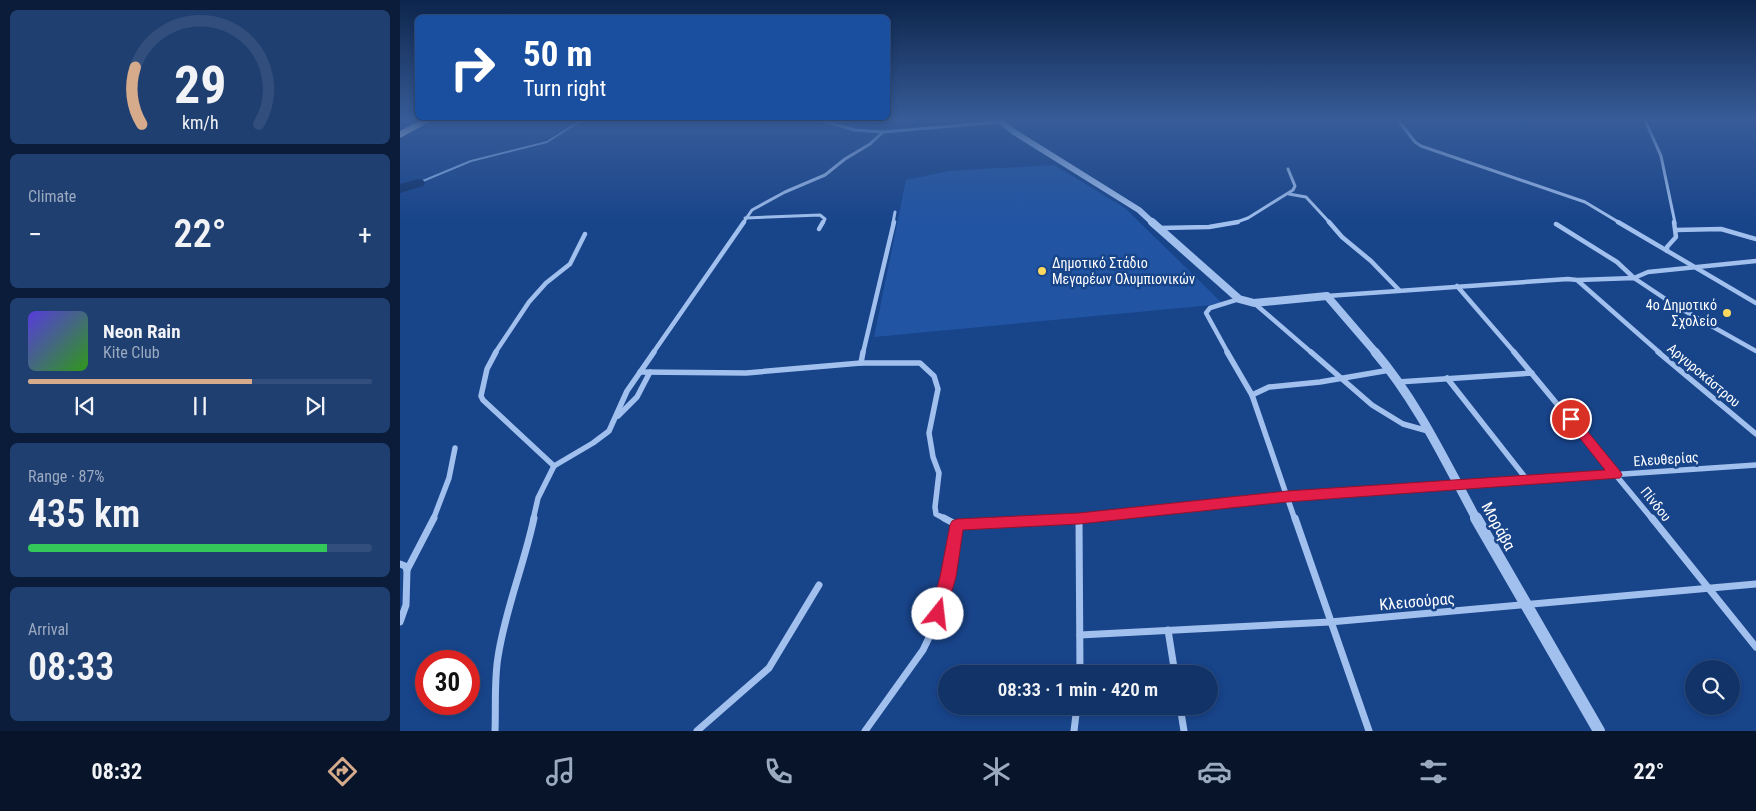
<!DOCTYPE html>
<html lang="en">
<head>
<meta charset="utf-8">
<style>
	body { margin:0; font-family:"Roboto Condensed",sans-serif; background:#1f3f71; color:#f1f3f6; height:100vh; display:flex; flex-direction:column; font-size:19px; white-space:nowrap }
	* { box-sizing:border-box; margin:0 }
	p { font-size:16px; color:#9caac0 }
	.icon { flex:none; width:28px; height:28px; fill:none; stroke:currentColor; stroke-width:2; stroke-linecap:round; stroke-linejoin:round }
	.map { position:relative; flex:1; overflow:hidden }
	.panel { display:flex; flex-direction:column; gap:10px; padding:10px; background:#0a1c39; width:400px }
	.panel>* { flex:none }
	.hud { position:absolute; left:15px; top:15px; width:475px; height:105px; border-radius:8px; box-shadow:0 2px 8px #0003,0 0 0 1px #314e7c; background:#1a4fa0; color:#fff; overflow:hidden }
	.buttons { position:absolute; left:1285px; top:660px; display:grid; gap:10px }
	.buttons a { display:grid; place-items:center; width:55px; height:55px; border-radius:50%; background:#123368; box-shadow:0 2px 8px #0003,0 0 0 1px #314e7c; font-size:25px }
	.speed { position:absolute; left:15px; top:650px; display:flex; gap:10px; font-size:25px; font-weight:700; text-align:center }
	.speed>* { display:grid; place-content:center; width:65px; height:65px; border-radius:50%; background:#123368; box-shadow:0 2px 8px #0003,0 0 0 1px #314e7c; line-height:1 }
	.speed .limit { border:8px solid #d22; background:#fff; color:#111 }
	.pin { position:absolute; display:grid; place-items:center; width:42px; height:42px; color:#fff; margin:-21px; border:2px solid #fff; border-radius:50%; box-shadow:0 1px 5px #0007 }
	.me { position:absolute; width:55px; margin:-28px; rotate:16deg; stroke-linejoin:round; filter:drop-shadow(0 0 4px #0008) }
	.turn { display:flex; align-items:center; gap:18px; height:105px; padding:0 25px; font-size:22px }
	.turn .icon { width:65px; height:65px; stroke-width:2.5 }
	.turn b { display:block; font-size:35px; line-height:42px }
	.big { font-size:38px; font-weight:600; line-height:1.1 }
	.panel .widget { flex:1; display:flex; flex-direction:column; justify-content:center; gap:8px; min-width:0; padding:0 18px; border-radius:8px; background:#1f3f71 }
	.panel .dial { align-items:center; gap:0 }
	.dial svg { height:130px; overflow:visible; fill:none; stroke:#314e7c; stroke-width:7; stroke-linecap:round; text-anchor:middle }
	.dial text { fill:#f1f3f6; stroke:none }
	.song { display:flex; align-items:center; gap:15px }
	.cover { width:60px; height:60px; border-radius:8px; background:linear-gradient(135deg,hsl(250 70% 55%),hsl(110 70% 35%)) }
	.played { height:5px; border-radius:2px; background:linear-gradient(90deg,#d6ab8b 65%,#314e7c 65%) }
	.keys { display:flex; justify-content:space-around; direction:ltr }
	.heat { display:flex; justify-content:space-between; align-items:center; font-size:28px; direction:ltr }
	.charge { height:8px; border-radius:4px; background:linear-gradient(90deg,#34c759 87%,#314e7c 0) }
	.trip { position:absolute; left:538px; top:665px; width:280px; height:50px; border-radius:25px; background:#123368; box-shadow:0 2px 8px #0003,0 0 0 1px #314e7c; font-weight:600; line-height:50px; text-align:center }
	.tabs { display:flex; height:80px; justify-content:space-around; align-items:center; background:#07142a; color:#9caac0 }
	.tabs .icon { width:35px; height:35px }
	.tabs .on { color:#d6ab8b }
	.tabs b { font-size:22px; color:#f1f3f6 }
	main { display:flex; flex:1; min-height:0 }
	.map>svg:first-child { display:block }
	.green { fill:#2154a3 }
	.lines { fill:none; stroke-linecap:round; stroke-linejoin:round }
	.stream { stroke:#94baf0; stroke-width:2 }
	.river { fill:#103067; fill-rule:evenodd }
	.minor-far3 { stroke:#a1c0ee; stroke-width:3 }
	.minor-far2 { stroke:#a1c0ee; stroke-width:4.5 }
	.minor-far1 { stroke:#a1c0ee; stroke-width:5.5 }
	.minor { stroke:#a1c0ee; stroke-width:7 }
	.tertiary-far3 { stroke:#a1c0ee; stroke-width:6 }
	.tertiary-far2 { stroke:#a1c0ee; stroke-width:8 }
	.tertiary-far1 { stroke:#a1c0ee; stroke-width:9 }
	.tertiary { stroke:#a1c0ee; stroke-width:12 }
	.motorway { fill:#fff; fill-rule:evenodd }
	.route { fill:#e11d48; stroke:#92132f }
	.poi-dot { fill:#ffd95e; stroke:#18448a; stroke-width:2 }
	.labels { text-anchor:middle; stroke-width:5; stroke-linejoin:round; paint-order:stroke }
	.poi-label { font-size:14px; fill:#fff; stroke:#18448a; text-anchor:start }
	.street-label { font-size:14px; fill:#fff; stroke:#18448a }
	.near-street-label { font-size:16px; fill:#fff; stroke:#18448a }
</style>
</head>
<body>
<main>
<section class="panel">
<div class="widget dial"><svg viewBox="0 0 100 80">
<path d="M14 69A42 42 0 1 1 86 69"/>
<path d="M14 69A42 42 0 0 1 10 34" stroke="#d6ab8b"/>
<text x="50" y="56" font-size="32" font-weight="700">29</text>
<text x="50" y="72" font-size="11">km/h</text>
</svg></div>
<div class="widget"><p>Climate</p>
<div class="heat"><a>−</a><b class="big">22°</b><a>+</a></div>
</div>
<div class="widget">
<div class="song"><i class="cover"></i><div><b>Neon Rain</b><p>Kite Club</p></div></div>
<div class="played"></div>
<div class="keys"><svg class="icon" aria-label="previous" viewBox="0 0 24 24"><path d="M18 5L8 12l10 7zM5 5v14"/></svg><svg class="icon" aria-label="pause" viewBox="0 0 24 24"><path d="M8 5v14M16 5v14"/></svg><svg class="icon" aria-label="next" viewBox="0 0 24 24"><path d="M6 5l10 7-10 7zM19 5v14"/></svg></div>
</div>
<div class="widget"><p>Range · 87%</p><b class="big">435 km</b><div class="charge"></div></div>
<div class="widget"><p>Arrival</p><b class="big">08:33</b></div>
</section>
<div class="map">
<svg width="1356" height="731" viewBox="0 0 1356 731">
	<rect width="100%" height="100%" fill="#18448a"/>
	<polygon class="green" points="654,165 725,208 823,304 474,337 506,180 549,171"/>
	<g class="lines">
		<polyline class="stream" points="18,183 71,161 147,142 182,120"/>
		<polygon class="river" points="18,179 23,180 25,183 23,186 0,193 0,184"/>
		<g class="minor-far3">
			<polyline points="419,120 455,130 483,132 599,122"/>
			<polyline points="998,120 1015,142 1021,146 1185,202 1220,223"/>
			<polyline points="1245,120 1261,156 1275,223"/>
			<polyline points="889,194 906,197 930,223"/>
			<polyline points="345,218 420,215 425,219 423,223"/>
			<polyline points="343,223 352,210 385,192 425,175 445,159 470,144 483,132"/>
			<polyline points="493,223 495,212"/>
			<polyline points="834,223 848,218 893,190 895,186 888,169"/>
		</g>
		<g class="minor-far2">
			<polyline points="929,222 942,237 971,261 999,290"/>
			<polyline points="1218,222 1356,303"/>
			<polyline points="1156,224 1217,262 1234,278 1248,272 1356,261"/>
			<polyline points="760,228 809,227 838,222"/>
			<polyline points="419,229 423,222"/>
			<polyline points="1276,230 1321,229 1356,239"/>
			<polyline points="1267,251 1267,247 1276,237 1274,222"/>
			<polyline points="1178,280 1234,278 1276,306 1356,351"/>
			<polyline points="1057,286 1115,353"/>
			<polyline points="927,296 1168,279 1177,280 1260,353"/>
			<polyline points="854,303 912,353"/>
			<polyline points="95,353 129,302 146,283 170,264 185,234"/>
			<polyline points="253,353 344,222"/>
			<polyline points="463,353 494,222"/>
			<polyline points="828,353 806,313 810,308 839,299"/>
		</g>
		<g class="minor-far1">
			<polyline points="96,352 87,369 81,396 83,400 154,466"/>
			<polyline points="827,352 852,395"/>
			<polyline points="911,352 972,405 1003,424 1028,431"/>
			<polyline points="1114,352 1253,520"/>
			<polyline points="1258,352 1356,434"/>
			<polyline points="461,363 463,352"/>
			<polyline points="240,372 346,373 461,363 520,363 534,376 538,389 529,433 533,457 539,473 535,507 536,514 547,520"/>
			<polyline points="1047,378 1128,481"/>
			<polyline points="998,382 1132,373"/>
			<polyline points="218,416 237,397 250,372"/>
			<polyline points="33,520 49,478 55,448"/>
			<polyline points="133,520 138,498 154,466 193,443 209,431 227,391 254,352"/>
			<polyline points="666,520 887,497 1356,465"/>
			<polyline points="895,520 852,395 869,387 920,382 990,370"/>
		</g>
		<g class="minor">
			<polyline points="544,518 557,525 685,518"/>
			<polyline points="895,518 969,731"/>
			<polyline points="1252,518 1356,647"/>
			<polyline points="679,519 680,674"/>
			<polyline points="0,564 5,566 7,570 6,605 0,622"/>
			<polyline points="7,570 34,518"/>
			<polyline points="768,630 775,674"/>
			<polyline points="680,635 930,622 1356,584"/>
			<polyline points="780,706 784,731"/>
			<path d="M 95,731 C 96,707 94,681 98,657 C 105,610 124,565 134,518"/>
			<polyline points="297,731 369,668 419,585"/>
			<polyline points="465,731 523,650 535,625 548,577 557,525"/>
			<polyline points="674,731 677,706"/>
		</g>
		<polyline class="tertiary-far3" points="599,120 614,132 739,210 753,223"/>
		<polyline class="tertiary-far2" points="752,222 839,299 854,303 927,296 976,353"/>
		<path class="tertiary-far1" d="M 975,352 C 1017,401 1046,463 1077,520"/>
		<polyline class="tertiary" points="1076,518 1199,731"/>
		<polygon class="motorway" points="21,120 33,120 0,138 0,131"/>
	</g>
	<linearGradient id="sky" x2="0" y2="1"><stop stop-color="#0d254c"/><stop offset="0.54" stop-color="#375c98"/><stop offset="1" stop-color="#375c98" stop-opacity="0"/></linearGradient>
	<rect width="1356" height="222" fill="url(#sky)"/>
	<polygon class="route" points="1171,415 1175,416 1220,471 1222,475 1220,478 887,502 679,524 563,530 556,577 545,614 543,619 538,622 532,619 530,614 540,577 550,525 552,521 557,519 679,513 887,491 1205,470 1167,422 1165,419"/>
	<g class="poi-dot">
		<circle cx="642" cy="271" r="5"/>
		<circle cx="1327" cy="313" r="5"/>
	</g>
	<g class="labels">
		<g class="poi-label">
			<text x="652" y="268">Δημοτικό Στάδιο<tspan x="652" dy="16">Μεγαρέων Ολυμπιονικών</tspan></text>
			<text x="1317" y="310" text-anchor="end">4ο Δημοτικό<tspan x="1317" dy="16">Σχολείο</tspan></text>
		</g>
		<g class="street-label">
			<text transform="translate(1304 375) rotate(40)" y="5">Αργυροκάστρου</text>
			<text transform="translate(1266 459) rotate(-4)" y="5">Ελευθερίας</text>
			<text transform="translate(1256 504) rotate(51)" y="5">Πίνδου</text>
		</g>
		<g class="near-street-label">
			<text transform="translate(1099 526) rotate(61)" y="6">Μοράβα</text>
			<text transform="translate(1017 601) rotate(-5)" y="6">Κλεισούρας</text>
		</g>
	</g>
</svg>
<div class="buttons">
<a><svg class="icon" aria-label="search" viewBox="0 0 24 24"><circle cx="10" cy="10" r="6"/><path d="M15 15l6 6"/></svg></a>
</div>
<div class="speed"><div class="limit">30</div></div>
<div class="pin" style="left:1171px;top:419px;background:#d93025"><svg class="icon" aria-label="arrive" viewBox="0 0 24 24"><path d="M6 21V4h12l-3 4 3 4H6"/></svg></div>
<svg class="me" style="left:538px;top:614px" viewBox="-20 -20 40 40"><circle r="19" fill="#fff"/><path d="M0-13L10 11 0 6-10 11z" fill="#e11d48"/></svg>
<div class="trip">08:33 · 1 min · 420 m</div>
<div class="hud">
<div class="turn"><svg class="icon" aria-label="right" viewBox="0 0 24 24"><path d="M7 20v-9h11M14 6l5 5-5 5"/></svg><div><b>50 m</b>Turn right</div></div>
</div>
</div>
</main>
<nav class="tabs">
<b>08:32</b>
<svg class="icon on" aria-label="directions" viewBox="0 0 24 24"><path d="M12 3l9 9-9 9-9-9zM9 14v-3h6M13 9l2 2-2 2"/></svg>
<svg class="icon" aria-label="music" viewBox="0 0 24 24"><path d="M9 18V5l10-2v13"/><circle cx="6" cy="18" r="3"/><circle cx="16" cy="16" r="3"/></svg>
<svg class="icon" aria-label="phone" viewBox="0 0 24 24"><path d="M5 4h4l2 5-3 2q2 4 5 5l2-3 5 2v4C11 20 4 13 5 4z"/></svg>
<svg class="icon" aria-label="climate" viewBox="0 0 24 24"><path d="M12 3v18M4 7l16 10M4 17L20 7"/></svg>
<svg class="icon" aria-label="car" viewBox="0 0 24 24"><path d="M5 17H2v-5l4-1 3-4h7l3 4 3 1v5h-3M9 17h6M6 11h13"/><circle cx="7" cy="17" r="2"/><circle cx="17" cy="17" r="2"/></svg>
<svg class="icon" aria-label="filters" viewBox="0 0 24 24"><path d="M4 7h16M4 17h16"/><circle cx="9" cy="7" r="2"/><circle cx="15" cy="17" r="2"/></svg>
<b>22°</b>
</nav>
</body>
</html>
